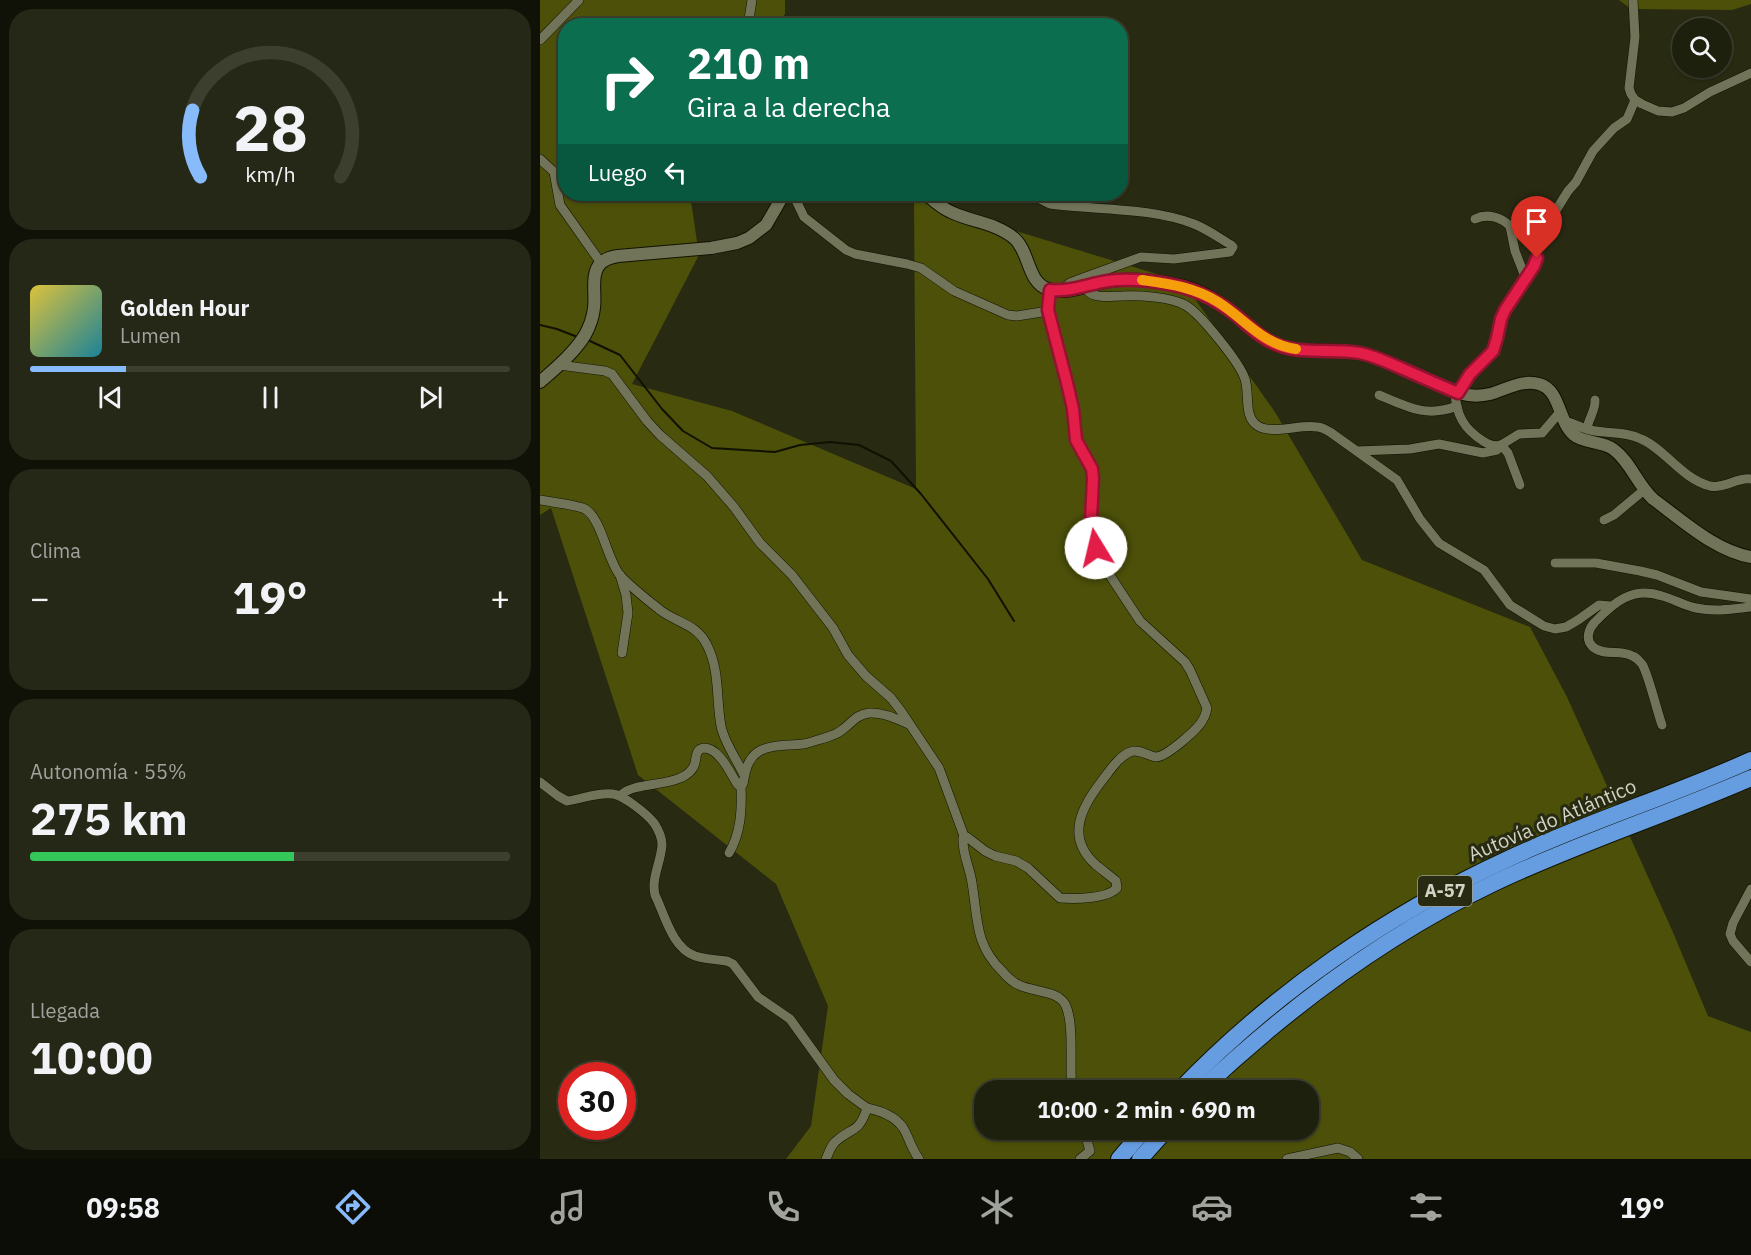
<!DOCTYPE html>
<html lang="es">
<head>
<meta charset="utf-8">
<style>
	body { margin:0; font-family:"IBM Plex Sans",sans-serif; background:#262817; color:#f1f3f6; height:100vh; display:flex; flex-direction:column; font-size:22px; white-space:nowrap }
	* { box-sizing:border-box; margin:0 }
	p { font-size:20px; color:#a1a39e }
	.icon { flex:none; width:33px; height:33px; fill:none; stroke:currentColor; stroke-width:2; stroke-linecap:round; stroke-linejoin:round }
	.map { position:relative; flex:1; overflow:hidden }
	.sheet { display:flex; flex-direction:column; gap:9px; padding:9px; background:#101208; width:540px }
	.sheet>* { flex:none }
	.banner { position:absolute; left:18px; top:18px; width:570px; height:183px; border-radius:24px; box-shadow:0 2px 4px #0004,0 0 0 2px #3c3e2e; background:#0b6e4f; color:#fff; overflow:hidden }
	.controls { position:absolute; left:1132px; top:18px; display:grid; gap:12px }
	.controls a { display:grid; place-items:center; width:60px; height:60px; border-radius:50%; background:#1e200e; box-shadow:0 2px 4px #0004,0 0 0 2px #3c3e2e; font-size:30px }
	.speed { position:absolute; left:18px; top:1062px; display:flex; gap:12px; font-size:30px; font-weight:700; text-align:center }
	.speed>* { display:grid; place-content:center; width:78px; height:78px; border-radius:50%; background:#1e200e; box-shadow:0 2px 4px #0004,0 0 0 2px #3c3e2e; line-height:1 }
	.speed .limit { border:9px solid #d22; background:#fff; color:#111 }
	.pin { position:absolute; display:grid; place-items:center; width:51px; height:51px; color:#fff; margin:-62px -26px; border-radius:50% 50% 50% 0; rotate:-45deg; box-shadow:0 0 6px #0007 }
	.pin .icon { rotate:45deg }
	.me { position:absolute; width:66px; margin:-33px; rotate:351deg; stroke-linejoin:round; filter:drop-shadow(0 0 4px #0008) }
	.turn { display:flex; align-items:center; gap:21px; height:126px; padding:0 30px; font-size:27px }
	.turn .icon { width:78px; height:78px; stroke-width:2.5 }
	.turn b { display:block; font-size:42px; line-height:51px }
	.then { display:flex; align-items:center; height:57px; padding:0 30px; background:#0003; gap:12px; font-size:22px }
	.big { font-size:45px; font-weight:700; line-height:1.1 }
	.sheet .tile { flex:1; display:flex; flex-direction:column; justify-content:center; gap:9px; min-width:0; padding:0 21px; border-radius:24px; background:#262817 }
	.sheet .dial { align-items:center; gap:0 }
	.dial svg { height:156px; overflow:visible; fill:none; stroke:#3c3e2e; stroke-width:7; stroke-linecap:round; text-anchor:middle }
	.dial text { fill:#f1f3f6; stroke:none }
	.song { display:flex; align-items:center; gap:18px }
	.cover { width:72px; height:72px; border-radius:9px; background:linear-gradient(135deg,hsl(50 70% 55%),hsl(190 70% 35%)) }
	.played { height:6px; border-radius:3px; background:linear-gradient(90deg,#88bbfc 20%,#3c3e2e 20%) }
	.keys { display:flex; justify-content:space-around; direction:ltr }
	.heat { display:flex; justify-content:space-between; align-items:center; font-size:33px; direction:ltr }
	.charge { height:9px; border-radius:4px; background:linear-gradient(90deg,#34c759 55%,#3c3e2e 0) }
	.trip { position:absolute; left:434px; top:1080px; width:345px; height:60px; border-radius:24px; background:#1e200e; box-shadow:0 2px 4px #0004,0 0 0 2px #3c3e2e; font-weight:700; line-height:60px; text-align:center }
	.menu { display:flex; height:96px; justify-content:space-around; align-items:center; background:#0c0d06; color:#a1a39e }
	.menu .icon { width:42px; height:42px }
	.menu .selected { color:#88bbfc }
	.menu b { font-size:27px; color:#f1f3f6 }
	main { display:flex; flex:1; min-height:0 }
	.map>svg:first-child { display:block }
	.green { fill:#4c5008; fill-rule:evenodd }
	.lines { fill:none; stroke-linecap:round; stroke-linejoin:round }
	.stream { stroke:#101100; stroke-width:2 }
	.street-casing { stroke:#111300; stroke-width:10 }
	.secondary-casing { stroke:#111300; stroke-width:14 }
	.highway-casing { stroke:#111300; stroke-width:18 }
	.street { stroke:#717459; stroke-width:9 }
	.secondary { stroke:#717459; stroke-width:12 }
	.highway { stroke:#669ce0; stroke-width:16 }
	.route-casing { stroke:#92132f; stroke-width:15 }
	.route { stroke:#e11d48; stroke-width:10 }
	.slow { stroke:#f59e0b; stroke-width:10 }
	.labels { text-anchor:middle; stroke-width:6; stroke-linejoin:round; paint-order:stroke }
	.shield { fill:#282a12; stroke:#9ea08f; stroke-width:1.5 }
	.shield-label { font-size:18px; font-weight:bold; fill:#d1d3c4 }
	.street-label { font-size:20px; fill:#d1d3c4; stroke:#282a12 }
</style>
</head>
<body>
<main>
<section class="sheet">
<div class="tile dial"><svg viewBox="0 0 100 80">
<path d="M14 69A42 42 0 1 1 86 69"/>
<path d="M14 69A42 42 0 0 1 10 35" stroke="#88bbfc"/>
<text x="50" y="56" font-size="32" font-weight="700">28</text>
<text x="50" y="72" font-size="11">km/h</text>
</svg></div>
<div class="tile">
<div class="song"><i class="cover"></i><div><b>Golden Hour</b><p>Lumen</p></div></div>
<div class="played"></div>
<div class="keys"><svg class="icon" aria-label="previous" viewBox="0 0 24 24"><path d="M18 5L8 12l10 7zM5 5v14"/></svg><svg class="icon" aria-label="pause" viewBox="0 0 24 24"><path d="M8 5v14M16 5v14"/></svg><svg class="icon" aria-label="next" viewBox="0 0 24 24"><path d="M6 5l10 7-10 7zM19 5v14"/></svg></div>
</div>
<div class="tile"><p>Clima</p>
<div class="heat"><a>−</a><b class="big">19°</b><a>+</a></div>
</div>
<div class="tile"><p>Autonomía · 55%</p><b class="big">275 km</b><div class="charge"></div></div>
<div class="tile"><p>Llegada</p><b class="big">10:00</b></div>
</section>
<div class="map">
<svg width="1211" height="1159" viewBox="0 0 1211 1159">
	<rect width="100%" height="100%" fill="#282a12"/>
	<g class="green">
		<path d="M 0,0 L 245,0 L 245,14 L 236,25 L 26,26 L 26,194 L 150,194 L 159,255 L 92,384 L 192,411 L 376,489 L 374,200 L 643,282 L 735,412 L 822,560 L 990,627 L 1027,697 L 1132,930 L 1168,1016 L 1211,1032 L 1211,1159 L 246,1159 L 271,1126 L 288,1006 L 236,884 L 98,775 L 11,508 L 0,515 ZM 444,1090 L 768,1090 L 768,1130 L 444,1130 Z"/>
		<polygon points="1079,0 1211,0 1211,4 1192,10 1091,9"/>
	</g>
	<g class="lines">
		<g class="stream">
			<polyline points="0,325 17,329 35,336"/>
			<polyline points="50,341 80,355 122,409 143,431 172,448 235,452 260,445 290,442 319,445 351,461 381,494 448,579 474,621"/>
		</g>
		<g class="street-casing">
			<g id="street">
				<polyline points="1093,0 1095,37 1089,88 1091,94 1095,100 1102,104 1118,111 1132,112 1144,108 1170,92 1211,73"/>
				<polyline points="208,26 212,0"/>
				<polyline points="0,40 39,0"/>
				<polyline points="0,159 14,172 20,205 61,263"/>
				<polyline points="253,194 264,217 306,250 315,254 367,264 381,268 414,291 468,315 477,316 508,311"/>
				<path d="M 490,194 L 510,204 L 518,205 C 562,210 613,208 654,224 C 667,229 679,238 691,245 L 693,247 L 690,252 L 634,259 L 601,257 L 543,278 L 530,283 L 520,291"/>
				<path d="M 935,219 C 947,213 961,217 970,226 L 975,251 L 986,279"/>
				<path d="M 543,287 C 547,290 550,294 554,295 C 563,298 573,296 582,296 C 598,295 631,297 645,305 C 660,313 700,363 705,379 C 710,394 703,417 718,426 C 733,435 760,424 777,427 C 782,427 786,430 790,432 L 857,480 L 880,519 L 899,543 L 944,570 L 970,605 L 1004,626 L 1015,629 L 1026,627 L 1038,620 L 1059,605 L 1070,606"/>
				<path d="M 510,290 L 508,311 L 527,383 L 533,409 L 536,440 L 552,469 L 553,478 L 551,520 L 556,548 L 567,571 L 600,621 L 645,662 L 650,670 L 667,708 C 666,714 664,719 660,724 C 654,732 626,757 616,757 C 607,756 599,748 590,752 C 578,757 569,772 561,782 C 541,808 526,837 555,864 C 562,870 569,875 576,881 L 577,888 C 567,899 535,899 520,898 L 488,868 L 476,861 L 455,856 L 445,851 L 427,837 L 423,838 C 422,853 430,868 432,883 C 438,917 434,944 462,971 C 467,977 472,982 479,985 C 493,992 516,990 525,1004 C 535,1023 529,1068 532,1090"/>
				<polyline points="19,365 65,371 72,374 107,421 120,435 167,476 194,507 220,543 252,575 293,628 308,655 326,676 351,698 361,711 399,768 424,836"/>
				<path d="M 915,392 C 916,415 924,429 943,441 C 949,445 954,447 961,445"/>
				<polyline points="918,393 930,374 955,347 961,319 965,310 994,266 1001,237 1005,228 1028,191 1036,182 1053,151 1074,128 1087,119 1095,100"/>
				<path d="M 839,395 C 867,407 887,418 917,406"/>
				<path d="M 1024,421 C 1033,423 1041,428 1050,430 C 1067,434 1085,431 1101,439 C 1125,449 1142,479 1170,486 C 1184,489 1197,477 1211,479"/>
				<path d="M 1047,429 C 1048,419 1056,410 1055,400"/>
				<polyline points="961,445 968,453 980,485"/>
				<polyline points="817,451 870,449 899,444 943,453 957,450 961,445 979,434 1002,433 1020,412"/>
				<path d="M 0,500 C 10,502 37,505 45,509 C 61,518 67,558 79,574 C 88,585 109,601 120,610 C 137,623 157,624 167,645 C 180,670 176,699 181,726 C 184,742 197,760 204,775"/>
				<polyline points="1064,520 1074,515 1104,490"/>
				<polyline points="1015,563 1056,563 1100,571 1117,575 1161,592 1211,599"/>
				<polyline points="80,575 86,595 88,613 82,653"/>
				<path d="M 1122,725 C 1117,711 1108,673 1102,664 C 1097,657 1090,654 1082,653 C 1073,652 1059,654 1052,646 C 1045,639 1049,628 1055,622 C 1074,602 1093,586 1122,596 C 1134,599 1144,606 1156,608 C 1175,612 1193,609 1211,607"/>
				<path d="M 0,782 L 18,796 L 27,801 C 43,799 56,792 73,794 C 83,795 107,814 114,823 C 118,829 122,837 122,845 C 121,862 111,878 115,895 C 125,915 132,948 155,956 C 165,959 177,960 187,961 L 193,964 L 218,997 L 250,1019 L 294,1080 L 308,1094 L 327,1108 C 319,1134 311,1127 295,1142 C 290,1147 289,1153 286,1159"/>
				<path d="M 81,795 C 93,783 123,786 140,778 C 145,776 151,772 154,766 C 157,760 154,749 164,748 C 180,748 191,775 198,785 L 201,786 L 203,784 C 205,773 207,759 218,752 C 230,744 249,746 263,744 C 269,743 275,741 281,739 C 288,737 296,735 302,730 C 312,723 315,715 329,713 C 343,712 357,719 369,724"/>
				<path d="M 189,853 C 201,833 202,809 201,786"/>
				<polyline points="1211,889 1193,923 1190,934 1193,941 1211,962"/>
				<path d="M 327,1108 C 342,1111 359,1117 366,1133 C 370,1142 373,1151 379,1159"/>
				<polyline points="540,1159 550,1151 544,1130"/>
				<polyline points="747,1159 798,1148 810,1152 818,1159"/>
			</g>
		</g>
		<g class="secondary-casing">
			<g id="secondary">
				<path d="M 386,194 C 394,201 401,208 411,212 C 432,222 456,223 474,238 C 490,252 487,282 508,289 C 529,296 551,283 571,281 C 594,277 620,281 643,286 C 662,291 680,302 695,314 C 709,325 722,339 739,346 C 765,355 794,347 821,353 C 836,356 850,363 863,369 C 881,377 899,385 918,393 C 929,396 938,397 950,394 C 965,390 982,379 999,384 C 1021,390 1018,422 1034,435 C 1043,443 1062,441 1073,449 C 1090,461 1097,484 1113,499 C 1142,520 1175,551 1211,557"/>
				<path d="M 0,382 C 16,368 34,353 45,335 C 50,326 53,317 54,308 C 56,294 50,273 61,263 C 66,258 72,257 78,256 L 171,248 L 197,243 L 209,238 L 226,225 L 244,194"/>
			</g>
		</g>
		<g class="highway-casing">
			<g id="highway">
				<path d="M 640,1090 C 733,993 848,914 970,858 C 1049,821 1132,796 1211,760"/>
				<path d="M 661,1090 C 748,1008 845,935 954,883 C 1038,843 1126,815 1211,778"/>
				<polyline points="579,1159 604,1130"/>
				<polyline points="600,1159 626,1130"/>
			</g>
		</g>
		<use href="#street" class="street"/>
		<use href="#secondary" class="secondary"/>
		<use href="#highway" class="highway"/>
	</g>
	<g class="lines">
		<g class="route-casing">
			<path id="route" d="M 556,548 L 551,520 L 553,478 L 552,469 L 536,440 L 533,409 L 527,383 L 508,310 L 510,290 C 531,292 548,284 568,281 C 587,278 605,280 623,283 C 651,287 675,298 697,316 C 710,327 722,339 738,345 C 763,355 794,348 820,353 C 835,356 849,363 863,369 C 881,377 899,385 918,393 L 930,374 L 953,351 L 957,338 L 961,319 L 965,310 L 994,266 L 997,258"/>
		</g>
		<use href="#route" class="route"/>
		<path class="slow" d="M 602,280 C 629,284 654,287 678,302 C 705,319 722,344 756,349"/>
	</g>
	<g class="labels">
		<rect class="shield" x="878" y="876" width="54" height="30" rx="4.5"/>
		<g class="shield-label">
			<text x="905" y="897">A-57</text>
		</g>
		<g class="street-label">
			<text transform="translate(1012 820) rotate(-23)" y="7">Autovía do Atlántico</text>
		</g>
	</g>
</svg>
<div class="controls">
<a><svg class="icon" aria-label="search" viewBox="0 0 24 24"><circle cx="10" cy="10" r="6"/><path d="M15 15l6 6"/></svg></a>
</div>
<div class="speed"><div class="limit">30</div></div>
<div class="pin" style="left:997px;top:258px;background:#d93025"><svg class="icon" aria-label="arrive" viewBox="0 0 24 24"><path d="M6 21V4h12l-3 4 3 4H6"/></svg></div>
<svg class="me" style="left:556px;top:548px" viewBox="-20 -20 40 40"><circle r="19" fill="#fff"/><path d="M0-13L10 11 0 6-10 11z" fill="#e11d48"/></svg>
<div class="trip">10:00 · 2 min · 690 m</div>
<div class="banner">
<div class="turn"><svg class="icon" aria-label="right" viewBox="0 0 24 24"><path d="M7 20v-9h11M14 6l5 5-5 5"/></svg><div><b>210 m</b>Gira a la derecha</div></div>
<div class="then">Luego<svg class="icon" aria-label="left" viewBox="0 0 24 24"><path d="M17 20v-9H6M10 6l-5 5 5 5"/></svg></div>
</div>
</div>
</main>
<nav class="menu">
<b>09:58</b>
<svg class="icon selected" aria-label="directions" viewBox="0 0 24 24"><path d="M12 3l9 9-9 9-9-9zM9 14v-3h6M13 9l2 2-2 2"/></svg>
<svg class="icon" aria-label="music" viewBox="0 0 24 24"><path d="M9 18V5l10-2v13"/><circle cx="6" cy="18" r="3"/><circle cx="16" cy="16" r="3"/></svg>
<svg class="icon" aria-label="phone" viewBox="0 0 24 24"><path d="M5 4h4l2 5-3 2q2 4 5 5l2-3 5 2v4C11 20 4 13 5 4z"/></svg>
<svg class="icon" aria-label="climate" viewBox="0 0 24 24"><path d="M12 3v18M4 7l16 10M4 17L20 7"/></svg>
<svg class="icon" aria-label="car" viewBox="0 0 24 24"><path d="M5 17H2v-5l4-1 3-4h7l3 4 3 1v5h-3M9 17h6M6 11h13"/><circle cx="7" cy="17" r="2"/><circle cx="17" cy="17" r="2"/></svg>
<svg class="icon" aria-label="filters" viewBox="0 0 24 24"><path d="M4 7h16M4 17h16"/><circle cx="9" cy="7" r="2"/><circle cx="15" cy="17" r="2"/></svg>
<b>19°</b>
</nav>
</body>
</html>
